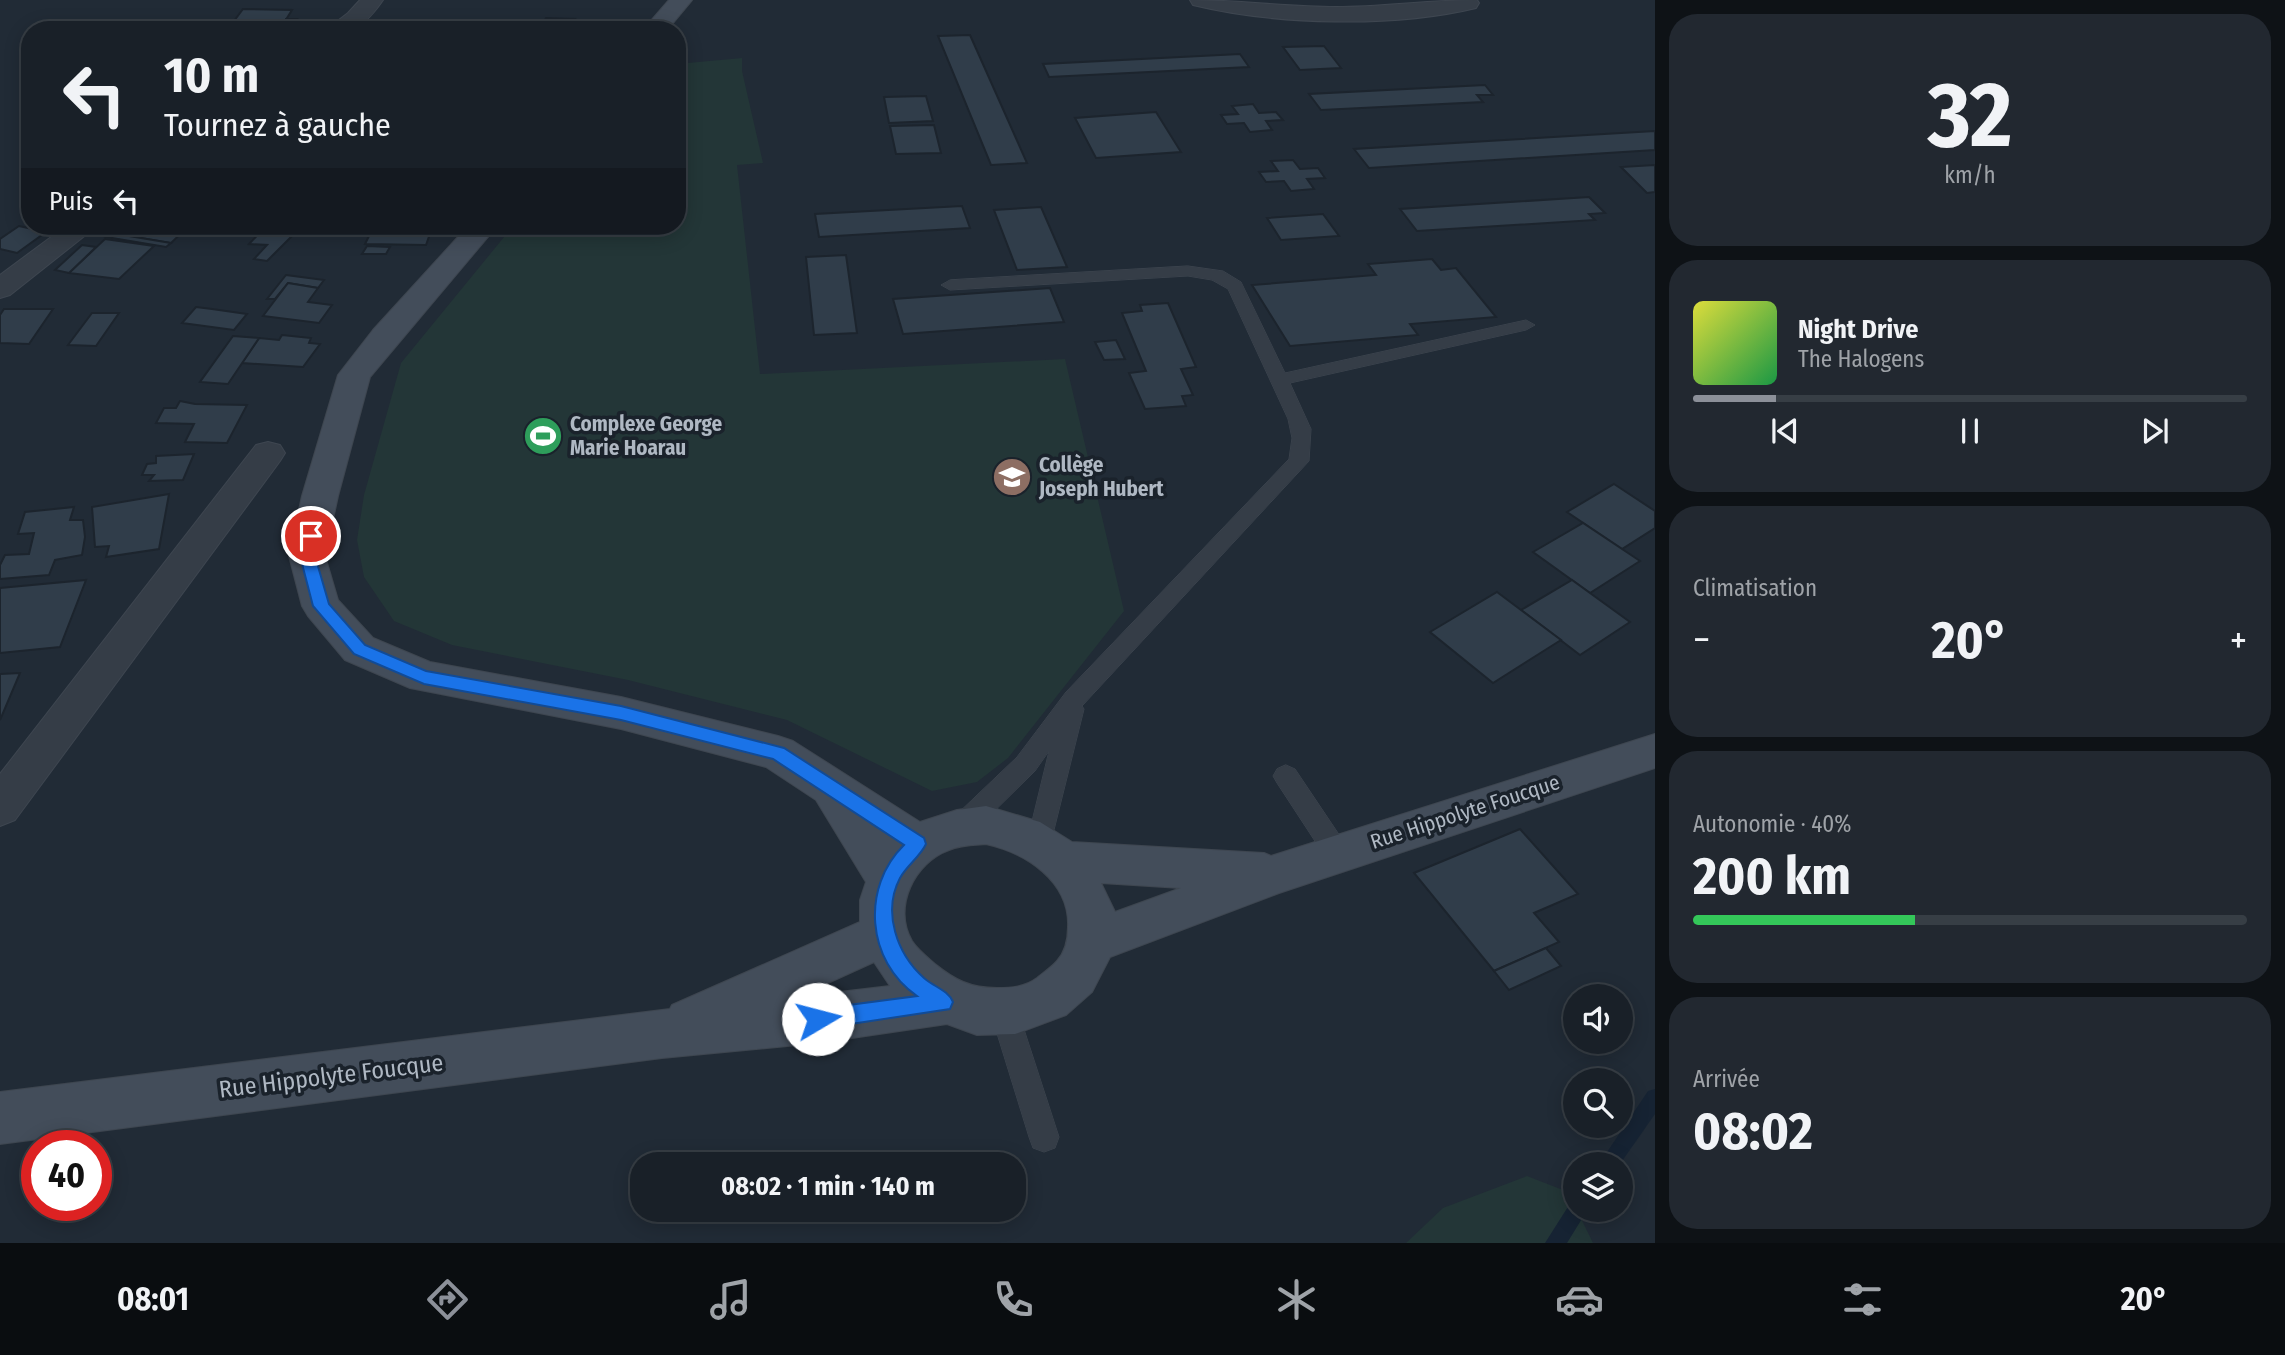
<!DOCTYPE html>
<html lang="fr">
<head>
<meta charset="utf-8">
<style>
	body { margin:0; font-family:"Fira Sans Condensed",sans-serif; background:#222830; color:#f1f3f6; height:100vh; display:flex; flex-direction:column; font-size:26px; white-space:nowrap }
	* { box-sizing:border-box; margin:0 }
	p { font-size:23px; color:#9fa3a8 }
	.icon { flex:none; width:38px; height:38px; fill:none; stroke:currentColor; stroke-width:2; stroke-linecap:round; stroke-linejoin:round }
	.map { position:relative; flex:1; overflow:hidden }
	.side { display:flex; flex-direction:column; gap:14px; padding:14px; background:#0e1216; width:630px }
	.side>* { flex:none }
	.guide { position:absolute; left:21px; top:21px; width:665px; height:214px; border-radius:28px; box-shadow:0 4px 18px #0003,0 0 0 2px #373e45; background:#192028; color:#f1f3f6; overflow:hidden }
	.buttons { position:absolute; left:1563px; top:984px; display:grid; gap:14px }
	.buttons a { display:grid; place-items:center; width:70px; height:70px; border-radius:50%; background:#192028; box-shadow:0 4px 18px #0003,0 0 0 2px #373e45; font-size:35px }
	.speed { position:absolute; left:21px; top:1130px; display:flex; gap:14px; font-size:35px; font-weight:700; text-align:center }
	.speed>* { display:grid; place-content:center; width:91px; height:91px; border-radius:50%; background:#192028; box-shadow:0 4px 18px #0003,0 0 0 2px #373e45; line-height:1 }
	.speed .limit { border:10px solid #d22; background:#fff; color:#111 }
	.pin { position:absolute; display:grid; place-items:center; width:60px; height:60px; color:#fff; margin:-30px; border:4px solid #fff; border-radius:50%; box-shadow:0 2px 7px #0007 }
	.me { position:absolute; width:77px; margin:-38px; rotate:82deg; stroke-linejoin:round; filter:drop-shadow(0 0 5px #0008) }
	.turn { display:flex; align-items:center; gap:24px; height:147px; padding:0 28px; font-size:32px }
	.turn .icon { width:91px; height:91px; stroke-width:2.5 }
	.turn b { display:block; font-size:49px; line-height:60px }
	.then { display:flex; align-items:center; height:66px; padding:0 28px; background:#0003; gap:14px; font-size:26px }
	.big { font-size:52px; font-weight:700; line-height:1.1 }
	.side .widget { flex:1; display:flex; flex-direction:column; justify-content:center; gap:10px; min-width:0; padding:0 24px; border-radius:28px; background:#222830 }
	.side .dial { align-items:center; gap:0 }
	.dial b { font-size:91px; line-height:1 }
	.song { display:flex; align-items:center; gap:21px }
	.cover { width:84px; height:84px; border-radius:10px; background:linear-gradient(135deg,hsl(60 70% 55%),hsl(140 70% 35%)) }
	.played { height:7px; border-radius:4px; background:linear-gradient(90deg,#8c9099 15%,#373e45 15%) }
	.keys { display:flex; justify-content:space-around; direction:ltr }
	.heat { display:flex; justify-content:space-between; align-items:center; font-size:38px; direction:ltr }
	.charge { height:10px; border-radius:5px; background:linear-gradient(90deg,#34c759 40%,#373e45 0) }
	.trip { position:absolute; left:630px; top:1152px; width:396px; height:70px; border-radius:28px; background:#192028; box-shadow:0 4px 18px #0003,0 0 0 2px #373e45; font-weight:700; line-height:70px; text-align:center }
	.dock { display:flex; height:112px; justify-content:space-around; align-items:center; background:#0a0d10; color:#9fa3a8 }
	.dock .icon { width:49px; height:49px }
	.dock .selected { color:#8c9099 }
	.dock b { font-size:32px; color:#f1f3f6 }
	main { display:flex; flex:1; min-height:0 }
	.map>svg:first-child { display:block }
	.green { fill:#233637 }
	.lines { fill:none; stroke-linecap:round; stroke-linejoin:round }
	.stream { fill:#162333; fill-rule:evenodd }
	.building { fill:#303d4a; stroke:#1c242d; stroke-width:2 }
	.lane-casing { stroke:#3e4650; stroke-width:1 }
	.street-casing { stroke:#3e4650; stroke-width:2 }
	.secondary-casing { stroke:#3e4650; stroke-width:2 }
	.lane { fill:#353d47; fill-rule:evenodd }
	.street { fill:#353d47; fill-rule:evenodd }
	.secondary { fill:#434d5a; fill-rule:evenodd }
	.route { fill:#1a73e8; stroke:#114b97; stroke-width:2 }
	.labels { text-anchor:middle; stroke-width:7; stroke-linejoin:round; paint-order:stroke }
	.poi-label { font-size:21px; font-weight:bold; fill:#afb8c3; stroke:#1a222b; text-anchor:start }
	.street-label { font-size:21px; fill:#afb8c3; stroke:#1a222b }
	.near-street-label { font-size:24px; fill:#afb8c3; stroke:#1a222b }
</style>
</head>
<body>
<main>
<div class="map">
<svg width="1655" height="1243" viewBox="0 0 1655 1243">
	<rect width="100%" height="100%" fill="#212b36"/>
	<g class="green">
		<polygon points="742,58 742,71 763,163 737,165 760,374 1065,359 1124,611 1008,758 977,782 932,791 787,720 628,680 452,645 394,621 364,577 357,540 364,495 401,363 513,226 677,226 677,64"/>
		<polygon points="1527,1176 1568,1192 1593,1243 1406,1243 1443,1208"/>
	</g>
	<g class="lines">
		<g class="stream">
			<polygon points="1655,1089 1655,1114 1620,1164 1599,1164 1648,1091"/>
			<polygon points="1575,1200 1575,1209 1588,1209 1567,1243 1545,1243 1571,1202"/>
		</g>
	</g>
	<g class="building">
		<polygon points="243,9 292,10 282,26 231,25"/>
		<polygon points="546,18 575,19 570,30 539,30"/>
		<polygon points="286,19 297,19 291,30 228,30 231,25 282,26"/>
		<polygon points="108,20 151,23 147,26 152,27 149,30 105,30 107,28 99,27"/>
		<polygon points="970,35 1027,163 991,165 938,36"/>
		<polygon points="1324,46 1341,68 1300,70 1283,47"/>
		<polygon points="1240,54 1249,67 1049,77 1043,64"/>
		<polygon points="1485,85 1493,95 1477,95 1483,102 1321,110 1309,94"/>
		<polygon points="926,96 933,121 889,123 884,97"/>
		<polygon points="1253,104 1259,113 1276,112 1283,120 1266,121 1272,130 1250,132 1244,123 1227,124 1221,115 1238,114 1232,106"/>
		<polygon points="1156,112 1181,152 1096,158 1075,118"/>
		<polygon points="934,125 941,153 896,154 890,126"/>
		<polygon points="1655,131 1655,150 1369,168 1354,149"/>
		<polygon points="1293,160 1300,169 1318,168 1325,178 1307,179 1314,189 1291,191 1284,181 1266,182 1259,172 1278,171 1271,161"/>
		<polygon points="1655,165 1655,192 1647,193 1621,167"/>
		<polygon points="1589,197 1605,213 1589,214 1595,220 1417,231 1400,209"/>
		<polygon points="962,206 970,228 819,237 815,214"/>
		<polygon points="1041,207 1067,267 1017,270 994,210"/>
		<polygon points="1323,214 1339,236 1281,240 1267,218"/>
		<polygon points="19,226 46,232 17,253 0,249 0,239"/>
		<polygon points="119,226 189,226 171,243 111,233"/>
		<polygon points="266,226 297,226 294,229 299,229 267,261 254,259 267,245 249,244"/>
		<polygon points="374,226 443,226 439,231 431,231 426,245 365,244"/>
		<polygon points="111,233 171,243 166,247 106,237"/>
		<polygon points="105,239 154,246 119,279 69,273"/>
		<polygon points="82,245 96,247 69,273 55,270"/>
		<polygon points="367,246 390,247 386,254 362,254"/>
		<polygon points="846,255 857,333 814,335 806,257"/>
		<polygon points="1432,259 1441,270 1456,268 1496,317 1410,324 1418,335 1290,346 1252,285 1376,275 1368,264"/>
		<polygon points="286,275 324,280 318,288 288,283 275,299 267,299"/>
		<polygon points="288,283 318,288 308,302 332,305 319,323 263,316"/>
		<polygon points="1050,288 1064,322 903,334 893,299"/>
		<polygon points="1168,303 1196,367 1181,369 1193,395 1182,396 1186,406 1145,409 1129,373 1146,371 1122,313 1142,311 1140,305"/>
		<polygon points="196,307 212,309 247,314 234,330 182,323"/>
		<polygon points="4,309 53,309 29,344 0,343 0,315"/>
		<polygon points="92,313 119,313 96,346 68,345"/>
		<polygon points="282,335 311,338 309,343 320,344 303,367 242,363 259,338 279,340"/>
		<polygon points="233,336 259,338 228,384 200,382"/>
		<polygon points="1116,340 1125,359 1104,360 1095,342"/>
		<polygon points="180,401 195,404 247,405 227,443 185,442 194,424 156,423 164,408 176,408"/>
		<polygon points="194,454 183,480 149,481 154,475 142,475 147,464 156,463 156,456"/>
		<polygon points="1614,484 1655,511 1655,528 1622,549 1567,512"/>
		<polygon points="169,494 159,549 106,557 109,546 95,547 92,507"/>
		<polygon points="74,507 70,520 83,520 85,537 82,555 55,560 49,575 0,579 0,565 5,555 29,554 34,533 18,534 25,512"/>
		<polygon points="1583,523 1640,561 1590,593 1533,552"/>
		<polygon points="86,580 60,647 0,653 0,588"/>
		<polygon points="1572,580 1630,622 1580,655 1521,610"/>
		<polygon points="1497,592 1561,640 1493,683 1430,632"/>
		<polygon points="20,673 0,720 0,674"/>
		<polygon points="1520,829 1578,894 1534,913 1559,942 1494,971 1414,873"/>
		<polygon points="1546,948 1561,966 1509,990 1494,971"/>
	</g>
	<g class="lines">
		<g class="lane-casing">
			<g id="lane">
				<polygon points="1188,266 1223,271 1241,282 1285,373 1526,320 1535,325 1526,330 1290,383 1311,429 1309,461 1082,706 1084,709 1049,850 1040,853 1031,850 1027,842 1049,751 1035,771 971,834 962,837 953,834 949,826 953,818 1017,757 1066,692 1289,459 1292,438 1288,419 1228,289 1212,280 1188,276 950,290 941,285 950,280"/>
				<polygon points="1286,765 1295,769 1346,845 1350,853 1346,861 1337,865 1328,861 1277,783 1273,776 1277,769"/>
				<polygon points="1005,1000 1015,1004 1019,1014 1059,1137 1055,1148 1044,1152 1033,1148 1029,1137 991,1014 995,1004"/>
			</g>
		</g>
		<g class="street-casing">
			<g id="street">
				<path d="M 360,0 L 383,0 C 365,26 357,30 326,30 L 348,13 Z"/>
				<path d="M 1190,0 C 1239,0 1287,7 1336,7 C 1383,7 1430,0 1477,0 L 1479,3 L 1476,8 C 1394,28 1275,25 1193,5 Z"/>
				<polygon points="66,226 97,226 10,295 0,298 0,275"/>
				<polygon points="268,442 280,445 285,453 280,461 15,820 0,826 0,774 256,445"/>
			</g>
		</g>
		<g class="secondary-casing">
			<g id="secondary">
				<polygon points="669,0 692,0 667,30 643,30"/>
				<path d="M 468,226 L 497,226 L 370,377 L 338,496 L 325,556 L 338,600 L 373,638 L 430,662 L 621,697 L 778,736 L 793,741 L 920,822 L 957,810 L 986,806 L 1040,822 L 1072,842 L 1264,853 L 1271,856 L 1655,734 L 1655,768 L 1279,893 L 1110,957 L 1092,992 L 1066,1015 L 1015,1034 L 977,1035 L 947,1024 L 818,1043 L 662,1058 L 0,1144 L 0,1092 L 670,1009 L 672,1005 L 860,922 L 860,900 L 866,882 L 816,800 L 766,767 L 621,729 L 410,688 L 345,660 L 308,616 L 302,606 L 289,556 L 302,496 L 338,375 L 373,330 ZM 986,844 C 1026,853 1070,881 1068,927 C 1068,940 1066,951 1057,961 C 1052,967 1043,973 1037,978 C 1025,987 1011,988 997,988 C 970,988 955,980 935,964 C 927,957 918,950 912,941 C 892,907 915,862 949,850 C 961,845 974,845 986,844 ZM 1101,883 L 1181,888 L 1115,912 ZM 874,962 L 890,986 L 797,997 Z"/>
			</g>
		</g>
		<use href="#lane" class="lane"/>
		<use href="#street" class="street"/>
		<use href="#secondary" class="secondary"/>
	</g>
	<path class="route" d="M 311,530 L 319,536 L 315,556 L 329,604 L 365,645 L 426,671 L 621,706 L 784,748 L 924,838 L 926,844 C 920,857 907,865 900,878 C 882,912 897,954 924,978 C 934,987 948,990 953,1002 L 950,1009 L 818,1029 L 811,1026 L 808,1019 L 811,1012 L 818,1009 L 917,996 C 866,961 861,887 904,845 L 773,759 L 621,720 L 424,684 L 354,654 L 313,606 L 300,556 L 304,536 Z"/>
	<defs>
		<g id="stadium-disc" transform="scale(2.0125)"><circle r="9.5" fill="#2e9e5b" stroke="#1a222b"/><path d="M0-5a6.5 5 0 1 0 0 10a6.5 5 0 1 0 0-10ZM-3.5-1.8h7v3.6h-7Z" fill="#fff"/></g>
		<g id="school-disc" transform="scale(2.0125)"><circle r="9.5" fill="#8d6e63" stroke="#1a222b"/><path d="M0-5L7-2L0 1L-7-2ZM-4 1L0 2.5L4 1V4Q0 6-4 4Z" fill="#fff"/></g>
	</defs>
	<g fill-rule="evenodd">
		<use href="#stadium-disc" x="543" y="436"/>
		<use href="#school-disc" x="1012" y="477"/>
	</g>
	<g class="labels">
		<g class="poi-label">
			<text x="570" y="431">Complexe George<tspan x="570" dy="24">Marie Hoarau</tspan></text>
			<text x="1039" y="472">Collège<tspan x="1039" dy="24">Joseph Hubert</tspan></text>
		</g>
		<g class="street-label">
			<text transform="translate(1465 812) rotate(-18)" y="7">Rue Hippolyte Foucque</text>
		</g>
		<g class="near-street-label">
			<text transform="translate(331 1076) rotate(-7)" y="8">Rue Hippolyte Foucque</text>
		</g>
	</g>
</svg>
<div class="buttons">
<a><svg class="icon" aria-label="sound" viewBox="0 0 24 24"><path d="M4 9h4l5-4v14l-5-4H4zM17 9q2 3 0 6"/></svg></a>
<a><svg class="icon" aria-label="search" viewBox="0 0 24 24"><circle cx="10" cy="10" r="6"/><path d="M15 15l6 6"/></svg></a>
<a><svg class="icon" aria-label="layers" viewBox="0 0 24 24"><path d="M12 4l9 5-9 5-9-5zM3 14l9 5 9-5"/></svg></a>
</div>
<div class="speed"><div class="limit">40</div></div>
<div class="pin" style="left:311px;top:536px;background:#d93025"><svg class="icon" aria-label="arrive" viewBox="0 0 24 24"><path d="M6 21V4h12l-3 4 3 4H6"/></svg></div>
<svg class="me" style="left:818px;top:1019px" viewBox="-20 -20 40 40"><circle r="19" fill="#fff"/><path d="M0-13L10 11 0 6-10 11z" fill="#1a73e8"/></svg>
<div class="trip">08:02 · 1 min · 140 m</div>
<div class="guide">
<div class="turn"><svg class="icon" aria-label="left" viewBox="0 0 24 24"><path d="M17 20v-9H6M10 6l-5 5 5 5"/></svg><div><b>10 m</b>Tournez à gauche</div></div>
<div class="then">Puis<svg class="icon" aria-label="left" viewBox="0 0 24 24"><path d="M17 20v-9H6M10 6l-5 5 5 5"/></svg></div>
</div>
</div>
<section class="side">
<div class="widget dial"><b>32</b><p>km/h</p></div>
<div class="widget">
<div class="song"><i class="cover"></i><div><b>Night Drive</b><p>The Halogens</p></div></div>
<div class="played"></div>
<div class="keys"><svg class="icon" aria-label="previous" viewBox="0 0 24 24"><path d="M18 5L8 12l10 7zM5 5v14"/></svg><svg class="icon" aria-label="pause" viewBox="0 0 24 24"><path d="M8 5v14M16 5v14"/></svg><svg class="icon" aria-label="next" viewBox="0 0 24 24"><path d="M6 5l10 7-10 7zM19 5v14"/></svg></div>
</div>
<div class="widget"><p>Climatisation</p>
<div class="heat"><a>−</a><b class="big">20°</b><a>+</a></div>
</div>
<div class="widget"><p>Autonomie · 40%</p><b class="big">200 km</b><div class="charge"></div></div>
<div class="widget"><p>Arrivée</p><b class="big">08:02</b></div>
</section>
</main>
<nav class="dock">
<b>08:01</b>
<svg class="icon selected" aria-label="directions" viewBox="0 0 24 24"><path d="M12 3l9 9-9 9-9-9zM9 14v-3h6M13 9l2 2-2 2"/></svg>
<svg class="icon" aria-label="music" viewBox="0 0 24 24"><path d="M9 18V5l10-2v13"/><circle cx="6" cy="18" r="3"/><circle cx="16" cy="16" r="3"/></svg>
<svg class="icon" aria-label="phone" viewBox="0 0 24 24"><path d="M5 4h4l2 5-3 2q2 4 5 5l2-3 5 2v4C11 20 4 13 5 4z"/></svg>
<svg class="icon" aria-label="climate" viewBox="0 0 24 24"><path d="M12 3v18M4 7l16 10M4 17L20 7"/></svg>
<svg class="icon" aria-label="car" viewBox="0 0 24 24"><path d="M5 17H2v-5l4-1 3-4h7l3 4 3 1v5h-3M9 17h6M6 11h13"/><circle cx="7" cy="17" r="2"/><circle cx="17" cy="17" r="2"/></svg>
<svg class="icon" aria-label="filters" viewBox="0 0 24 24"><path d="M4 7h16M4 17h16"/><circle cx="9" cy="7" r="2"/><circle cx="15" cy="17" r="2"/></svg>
<b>20°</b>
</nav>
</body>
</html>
